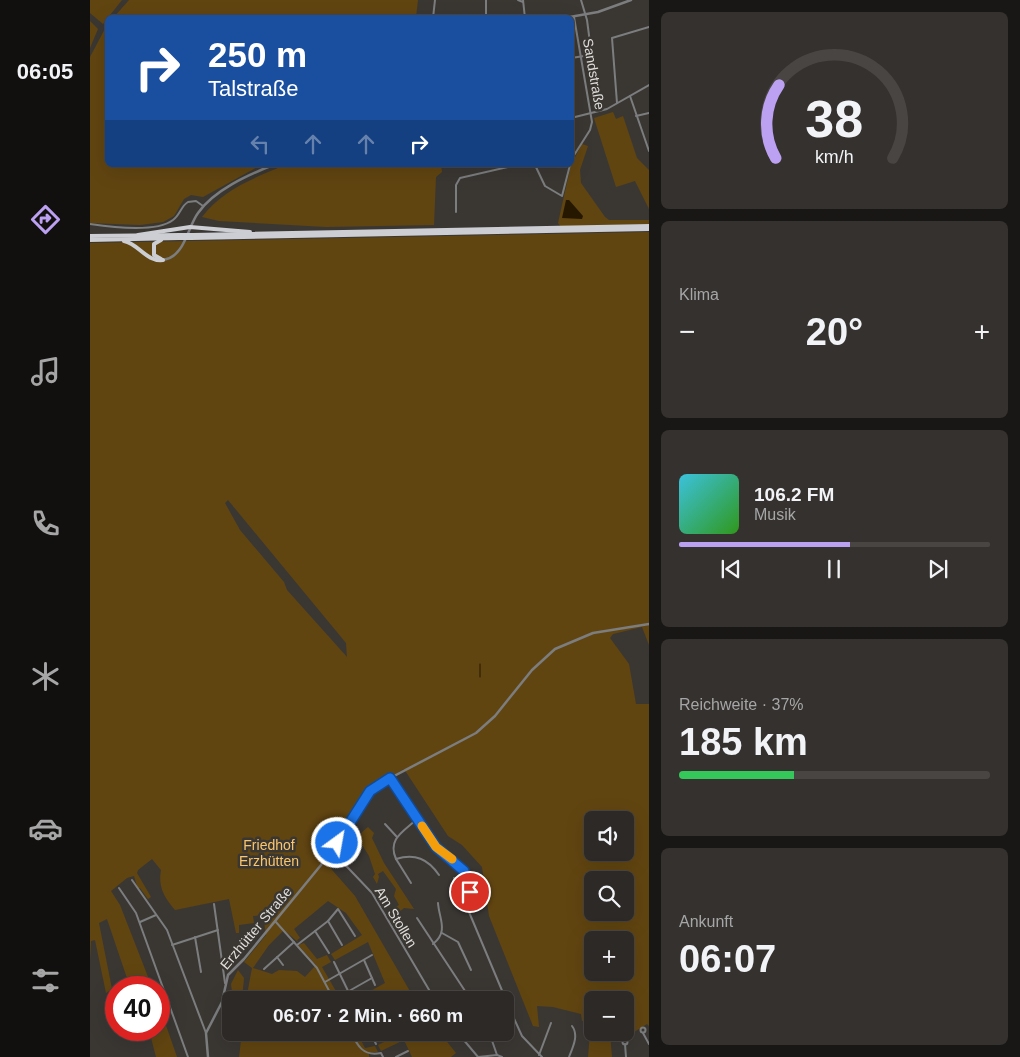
<!DOCTYPE html>
<html lang="de">
<head>
<meta charset="utf-8">
<style>
	body { margin:0; font-family:Arial,sans-serif; background:#34312e; color:#f1f3f6; height:100vh; display:flex; flex-direction:column; font-size:19px; white-space:nowrap }
	* { box-sizing:border-box; margin:0 }
	p { font-size:16px; color:#a6a6a7 }
	.icon { flex:none; width:28px; height:28px; fill:none; stroke:currentColor; stroke-width:2; stroke-linecap:round; stroke-linejoin:round }
	.map { position:relative; flex:1; overflow:hidden }
	.drawer { display:flex; flex-direction:column; gap:12px; padding:12px; background:#181715; width:371px }
	.drawer>* { flex:none }
	.top-card { position:absolute; left:15px; top:15px; width:469px; height:152px; border-radius:8px; box-shadow:0 5px 20px #0002,0 0 0 1px #484543; background:#1a4fa0; color:#fff; overflow:hidden }
	.buttons { position:absolute; left:494px; top:811px; display:grid; gap:10px }
	.buttons a { display:grid; place-items:center; width:50px; height:50px; border-radius:8px; background:#2c2926; box-shadow:0 5px 20px #0002,0 0 0 1px #484543; font-size:25px }
	.speed { position:absolute; left:15px; top:976px; display:flex; gap:10px; font-size:25px; font-weight:700; text-align:center }
	.speed>* { display:grid; place-content:center; width:65px; height:65px; border-radius:50%; background:#2c2926; box-shadow:0 5px 20px #0002,0 0 0 1px #484543; line-height:1 }
	.speed .limit { border:8px solid #d22; background:#fff; color:#111 }
	.pin { position:absolute; display:grid; place-items:center; width:42px; height:42px; color:#fff; margin:-21px; border:2px solid #fff; border-radius:50%; box-shadow:0 1px 5px #0007 }
	.me { position:absolute; width:55px; margin:-28px; rotate:32deg; stroke-linejoin:round; filter:drop-shadow(0 0 4px #0008) }
	.turn { display:flex; align-items:center; gap:18px; height:105px; padding:0 20px; font-size:22px }
	.turn .icon { width:65px; height:65px; stroke-width:2.5 }
	.turn b { display:block; font-size:35px; line-height:42px }
	.lanes { display:flex; align-items:center; height:48px; padding:0 20px; background:#0003; justify-content:center; gap:25px; direction:ltr }
	.lanes .off { opacity:.35 }
	.big { font-size:38px; font-weight:700; line-height:1.1 }
	.drawer .card { flex:1; display:flex; flex-direction:column; justify-content:center; gap:8px; min-width:0; padding:0 18px; border-radius:8px; background:#34312e }
	.drawer .dial { align-items:center; gap:0 }
	.dial svg { height:130px; overflow:visible; fill:none; stroke:#484543; stroke-width:7; stroke-linecap:round; text-anchor:middle }
	.dial text { fill:#f1f3f6; stroke:none }
	.song { display:flex; align-items:center; gap:15px }
	.cover { width:60px; height:60px; border-radius:8px; background:linear-gradient(135deg,hsl(190 70% 55%),hsl(110 70% 35%)) }
	.played { height:5px; border-radius:2px; background:linear-gradient(90deg,#bca0f2 55%,#484543 55%) }
	.keys { display:flex; justify-content:space-around; direction:ltr }
	.heat { display:flex; justify-content:space-between; align-items:center; font-size:28px; direction:ltr }
	.charge { height:8px; border-radius:4px; background:linear-gradient(90deg,#34c759 37%,#484543 0) }
	.trip { position:absolute; left:132px; top:991px; width:292px; height:50px; border-radius:8px; background:#2c2926; box-shadow:0 5px 20px #0002,0 0 0 1px #484543; font-weight:700; line-height:50px; text-align:center }
	main { display:flex; flex:1; min-height:0 }
	.tab-bar { display:flex; flex-direction:column; width:90px; justify-content:space-around; align-items:center; background:#12100f; color:#a6a6a7 }
	.tab-bar .icon { width:35px; height:35px }
	.tab-bar .active { color:#bca0f2 }
	.tab-bar b { font-size:22px; color:#f1f3f6 }
	.map>svg:first-child { display:block }
	.green { fill:#614511; fill-rule:evenodd }
	.water { fill:#261700 }
	.lines { fill:none; stroke-linecap:round; stroke-linejoin:round }
	.stream { stroke:#261700; stroke-width:1 }
	.minor { stroke:#7c7d7f; stroke-width:2 }
	.tertiary { stroke:#7c7d7f; stroke-width:2.5 }
	.trunk { stroke:#ccced4; stroke-width:4 }
	.trunk-bridge { stroke:#ccced4; stroke-width:4 }
	.route-casing { stroke:#114b97; stroke-width:12 }
	.route { stroke:#1a73e8; stroke-width:9 }
	.slow { stroke:#f59e0b; stroke-width:9 }
	.labels { text-anchor:middle; stroke-width:5; stroke-linejoin:round; paint-order:stroke }
	.street-label { font-size:14px; fill:#dfddda; stroke:#3a3733 }
	.park-label { font-size:14px; fill:#f9c56d; stroke:#3a3733 }
</style>
</head>
<body>
<main>
<nav class="tab-bar">
<b>06:05</b>
<svg class="icon active" aria-label="directions" viewBox="0 0 24 24"><path d="M12 3l9 9-9 9-9-9zM9 14v-3h6M13 9l2 2-2 2"/></svg>
<svg class="icon" aria-label="music" viewBox="0 0 24 24"><path d="M9 18V5l10-2v13"/><circle cx="6" cy="18" r="3"/><circle cx="16" cy="16" r="3"/></svg>
<svg class="icon" aria-label="phone" viewBox="0 0 24 24"><path d="M5 4h4l2 5-3 2q2 4 5 5l2-3 5 2v4C11 20 4 13 5 4z"/></svg>
<svg class="icon" aria-label="climate" viewBox="0 0 24 24"><path d="M12 3v18M4 7l16 10M4 17L20 7"/></svg>
<svg class="icon" aria-label="car" viewBox="0 0 24 24"><path d="M5 17H2v-5l4-1 3-4h7l3 4 3 1v5h-3M9 17h6M6 11h13"/><circle cx="7" cy="17" r="2"/><circle cx="17" cy="17" r="2"/></svg>
<svg class="icon" aria-label="filters" viewBox="0 0 24 24"><path d="M4 7h16M4 17h16"/><circle cx="9" cy="7" r="2"/><circle cx="15" cy="17" r="2"/></svg>
</nav>
<div class="map">
<svg width="559" height="1057" viewBox="0 0 559 1057">
	<rect width="100%" height="100%" fill="#3a3733"/>
	<g class="green">
		<polygon points="0,0 32,0 13,24 0,13"/>
		<polygon points="39,0 328,0 326,17 24,17"/>
		<polygon points="0,21 8,29 0,48"/>
		<polygon points="17,25 18,165 171,165 113,197 101,195 94,199 84,216 73,222 50,225 0,223 0,57"/>
		<polygon points="523,112 526,119 533,116 547,158 559,170 559,209 545,181 526,187 504,118"/>
		<polygon points="492,144 498,146 490,170 491,183 515,217 519,220 559,220 559,224 471,227 468,223 481,165"/>
		<path d="M 195,165 L 351,165 L 352,172 L 346,177 L 344,225 L 236,227 L 129,221 L 112,217 C 132,190 164,178 195,165 Z"/>
		<path d="M 559,232 L 559,645 L 552,627 L 523,634 L 520,638 L 539,664 L 546,704 L 559,704 L 559,1026 L 557,1024 L 536,1037 L 535,1000 L 502,1000 L 502,1020 L 492,1021 L 491,1014 L 463,1007 L 447,1006 L 449,1027 L 443,1026 L 399,916 L 392,867 L 372,845 L 358,836 L 314,769 L 280,789 L 231,858 L 235,862 L 242,855 L 246,856 L 245,860 L 236,863 L 265,896 L 325,1000 L 301,1000 L 298,992 L 283,1000 L 264,1000 L 295,983 L 278,942 L 245,960 L 241,954 L 272,935 L 256,913 L 238,901 L 204,929 L 210,938 L 207,940 L 208,942 L 194,930 L 179,945 L 163,968 L 182,974 L 189,970 L 207,971 L 215,977 L 226,965 L 208,945 L 214,943 L 227,959 L 237,955 L 241,962 L 232,967 L 251,1000 L 156,1000 L 162,968 L 154,962 L 176,935 L 173,915 L 163,916 L 164,923 L 149,925 L 149,933 L 146,933 L 139,899 L 85,910 C 74,897 68,887 71,870 L 62,859 L 48,870 L 47,873 L 61,897 L 58,899 L 50,888 L 48,889 L 44,876 L 37,878 L 21,891 L 30,905 L 62,987 L 40,987 L 17,919 L 9,923 L 22,989 L 16,993 L 5,940 L 1,941 L 0,960 L 0,243 ZM 138,500 L 256,643 L 257,657 L 197,590 L 194,582 L 150,530 L 135,503 ZM 502,820 L 535,820 L 535,852 L 502,852 ZM 502,880 L 535,880 L 535,912 L 502,912 ZM 502,940 L 535,940 L 535,972 L 502,972 Z"/>
		<polygon points="278,827 284,833 282,838 294,863 324,909 314,908 309,912 306,907 309,905 304,896 306,889 293,871 288,874 289,877 287,884 283,877 285,874 279,856 269,840 272,832"/>
		<polygon points="148,970 154,978 152,1000 143,1000 141,984"/>
		<polygon points="69,1005 87,1057 66,1057 59,1030 69,1030"/>
		<polygon points="152,1032 267,1033 275,1048 285,1046 288,1052 279,1053 279,1057 149,1057"/>
		<polygon points="500,1032 520,1033 522,1057 498,1057"/>
		<polygon points="312,1033 350,1033 366,1053 361,1057 322,1057 314,1040 291,1051 288,1045"/>
	</g>
	<polygon class="water" points="476,200 479,200 493,216 492,219 472,218"/>
	<g class="lines">
		<polyline class="stream" points="390,664 390,677"/>
		<g class="minor">
			<polyline points="396,0 396,18"/>
			<polyline points="428,0 433,2"/>
			<polyline points="433,0 435,18"/>
			<polyline points="491,0 497,20 509,111"/>
			<polyline points="343,18 345,0"/>
			<polyline points="481,58 501,55"/>
			<polyline points="540,96 559,151"/>
			<polyline points="527,103 522,38 559,27"/>
			<polyline points="546,116 559,113"/>
			<polyline points="481,118 517,109 559,85"/>
			<polyline points="481,160 500,130 502,122 484,17"/>
			<polyline points="445,165 455,186 472,196 480,165"/>
			<polyline points="366,212 366,185 370,178 427,165"/>
			<path d="M 0,224 C 20,227 66,233 83,220 C 90,215 91,206 98,202 L 106,201 L 113,206"/>
			<polyline points="300,778 346,847 374,871 379,892 379,912 416,1000"/>
			<path d="M 327,819 C 314,831 297,839 306,859 C 325,853 338,859 349,875"/>
			<polyline points="295,824 307,837"/>
			<polyline points="242,851 282,893 345,1000"/>
			<polyline points="306,859 321,883"/>
			<polyline points="364,878 378,910"/>
			<polyline points="42,880 77,930 116,1033"/>
			<polyline points="29,888 46,913 98,1057"/>
			<polyline points="124,904 135,983"/>
			<polyline points="327,918 381,1000"/>
			<polyline points="185,921 227,968 244,1000"/>
			<polyline points="238,921 252,945"/>
			<polyline points="50,922 66,915"/>
			<polyline points="225,931 239,953"/>
			<polyline points="352,933 368,942 381,970"/>
			<polyline points="105,937 111,972"/>
			<path d="M 343,944 C 359,931 349,919 348,903"/>
			<polyline points="82,945 128,930"/>
			<polyline points="207,945 238,921 248,909 265,936"/>
			<polyline points="187,957 193,965"/>
			<polyline points="274,960 285,985"/>
			<polyline points="244,962 262,999"/>
			<polyline points="174,969 204,942"/>
			<polyline points="235,982 282,955"/>
			<polyline points="259,991 282,978"/>
			<polyline points="416,1001 432,1036 452,1057"/>
			<circle cx="553" cy="1030" r="2.5"/>
			<path d="M 261,1032 C 267,1045 273,1057 291,1053 L 293,1057"/>
			<polyline points="280,1032 286,1044"/>
			<polyline points="300,1032 301,1036"/>
			<polyline points="367,1032 388,1057 407,1055 412,1057"/>
			<polyline points="399,1032 407,1055"/>
			<polyline points="553,1033 559,1044"/>
			<polyline points="283,1036 290,1032"/>
			<circle cx="535" cy="1042" r="2.5"/>
			<polyline points="535,1044 536,1057"/>
			<polyline points="449,1055 461,1023"/>
			<polyline points="306,1057 318,1051"/>
			<path d="M 479,1057 C 483,1047 489,1035 482,1026"/>
		</g>
		<g class="tertiary">
			<polyline points="474,18 508,12 541,0"/>
			<path d="M 73,260 C 95,257 97,228 108,213 C 124,190 158,175 183,165"/>
			<polyline points="118,1057 116,1033 132,1002 138,975 154,959 231,865 285,786 386,733 405,716 442,670 465,649 503,633 559,624"/>
		</g>
		<g class="trunk">
			<polyline points="48,235 100,227 160,232"/>
			<polyline points="103,235 559,226"/>
			<polyline points="0,236 90,235"/>
			<polyline points="101,238 559,229"/>
			<polyline points="0,240 89,238"/>
			<path d="M 34,241 C 49,244 56,262 73,260"/>
			<polyline points="71,259 64,255 64,244 71,240"/>
		</g>
		<g class="trunk-bridge">
			<polyline points="90,235 103,235"/>
			<polyline points="89,238 101,238"/>
		</g>
	</g>
	<g class="lines">
		<g class="route-casing">
			<polyline id="route" points="247,843 280,791 300,778 346,847 374,871 380,892"/>
		</g>
		<use href="#route" class="route"/>
		<polyline class="slow" points="332,826 346,847 362,859"/>
	</g>
	<g class="labels">
		<g class="street-label">
			<text transform="translate(504 74) rotate(80)" y="5">Sandstraße</text>
			<text transform="translate(306 917) rotate(59)" y="5">Am Stollen</text>
			<text transform="translate(166 928) rotate(-50)" y="5">Erzhütter Straße</text>
		</g>
		<g class="park-label">
			<text x="179" y="850">Friedhof<tspan x="179" dy="16">Erzhütten</tspan></text>
		</g>
	</g>
</svg>
<div class="buttons">
<a><svg class="icon" aria-label="sound" viewBox="0 0 24 24"><path d="M4 9h4l5-4v14l-5-4H4zM17 9q2 3 0 6"/></svg></a>
<a><svg class="icon" aria-label="search" viewBox="0 0 24 24"><circle cx="10" cy="10" r="6"/><path d="M15 15l6 6"/></svg></a>
<a>+</a>
<a>−</a>
</div>
<div class="speed"><div class="limit">40</div></div>
<div class="pin" style="left:380px;top:892px;background:#d93025"><svg class="icon" aria-label="arrive" viewBox="0 0 24 24"><path d="M6 21V4h12l-3 4 3 4H6"/></svg></div>
<svg class="me" style="left:247px;top:843px" viewBox="-20 -20 40 40"><circle r="17" fill="#1a73e8" stroke="#fff" stroke-width="3"/><path d="M0-11L8 9 0 5-8 9z" fill="#fff"/></svg>
<div class="trip">06:07 · 2 Min. · 660 m</div>
<div class="top-card">
<div class="turn"><svg class="icon" aria-label="right" viewBox="0 0 24 24"><path d="M7 20v-9h11M14 6l5 5-5 5"/></svg><div><b>250 m</b>Talstraße</div></div>
<div class="lanes"><svg class="icon off" aria-label="left" viewBox="0 0 24 24"><path d="M17 20v-9H6M10 6l-5 5 5 5"/></svg><svg class="icon off" aria-label="ahead" viewBox="0 0 24 24"><path d="M12 20V5M6 11l6-6 6 6"/></svg><svg class="icon off" aria-label="ahead" viewBox="0 0 24 24"><path d="M12 20V5M6 11l6-6 6 6"/></svg><svg class="icon" aria-label="right" viewBox="0 0 24 24"><path d="M7 20v-9h11M14 6l5 5-5 5"/></svg></div>
</div>
</div>
<section class="drawer">
<div class="card dial"><svg viewBox="0 0 100 80">
<path d="M14 69A42 42 0 1 1 86 69"/>
<path d="M14 69A42 42 0 0 1 16 24" stroke="#bca0f2"/>
<text x="50" y="56" font-size="32" font-weight="700">38</text>
<text x="50" y="72" font-size="11">km/h</text>
</svg></div>
<div class="card"><p>Klima</p>
<div class="heat"><a>−</a><b class="big">20°</b><a>+</a></div>
</div>
<div class="card">
<div class="song"><i class="cover"></i><div><b>106.2 FM</b><p>Musik</p></div></div>
<div class="played"></div>
<div class="keys"><svg class="icon" aria-label="previous" viewBox="0 0 24 24"><path d="M18 5L8 12l10 7zM5 5v14"/></svg><svg class="icon" aria-label="pause" viewBox="0 0 24 24"><path d="M8 5v14M16 5v14"/></svg><svg class="icon" aria-label="next" viewBox="0 0 24 24"><path d="M6 5l10 7-10 7zM19 5v14"/></svg></div>
</div>
<div class="card"><p>Reichweite · 37%</p><b class="big">185 km</b><div class="charge"></div></div>
<div class="card"><p>Ankunft</p><b class="big">06:07</b></div>
</section>
</main>
</body>
</html>
